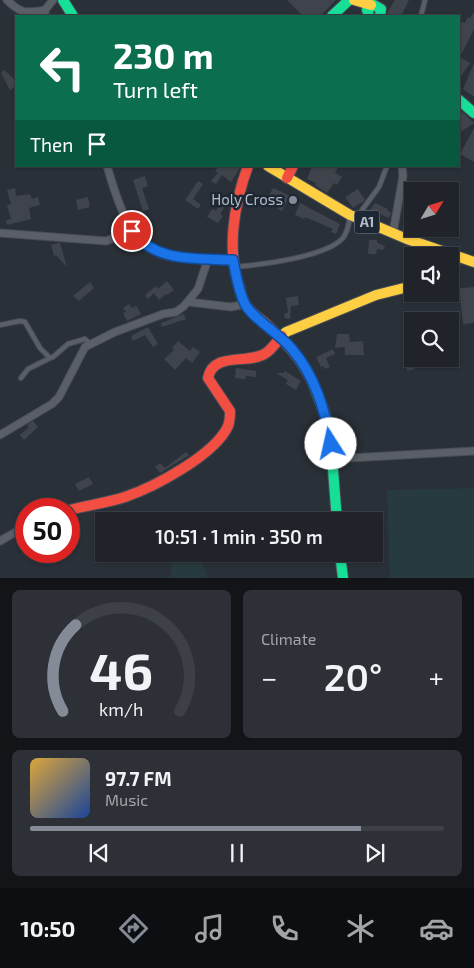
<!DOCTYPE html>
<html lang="en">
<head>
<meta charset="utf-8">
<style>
	body { margin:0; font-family:"Exo 2",sans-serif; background:#2d3036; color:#f1f3f6; height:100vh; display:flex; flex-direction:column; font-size:19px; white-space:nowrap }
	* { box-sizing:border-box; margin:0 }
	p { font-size:16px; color:#a2a4a8 }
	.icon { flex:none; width:28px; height:28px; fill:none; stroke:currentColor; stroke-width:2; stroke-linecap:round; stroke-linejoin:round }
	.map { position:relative; height:578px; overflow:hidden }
	.drawer { display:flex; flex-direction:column; gap:12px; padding:12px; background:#121417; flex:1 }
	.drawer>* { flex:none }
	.top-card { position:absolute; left:15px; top:15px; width:445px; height:152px; border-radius:0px; box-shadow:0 1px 4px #0004,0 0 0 1px #3d4147; background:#0b6e4f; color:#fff; overflow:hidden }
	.needle { width:32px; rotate:52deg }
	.buttons { position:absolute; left:404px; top:182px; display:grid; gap:10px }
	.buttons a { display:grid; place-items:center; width:55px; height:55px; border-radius:0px; background:#20242a; box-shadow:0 1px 4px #0004,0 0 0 1px #3d4147; font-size:25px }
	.speed { position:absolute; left:15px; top:498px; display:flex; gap:10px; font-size:25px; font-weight:700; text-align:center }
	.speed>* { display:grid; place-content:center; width:65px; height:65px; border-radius:50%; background:#20242a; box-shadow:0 1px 4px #0004,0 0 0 1px #3d4147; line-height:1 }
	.speed .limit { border:8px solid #d22; background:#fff; color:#111 }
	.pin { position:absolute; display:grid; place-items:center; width:42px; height:42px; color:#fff; margin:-21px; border:2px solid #fff; border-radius:50%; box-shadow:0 1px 5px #0007 }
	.me { position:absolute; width:55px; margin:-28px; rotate:350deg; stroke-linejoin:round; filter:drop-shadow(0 0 4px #0008) }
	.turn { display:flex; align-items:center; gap:18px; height:105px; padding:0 15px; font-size:22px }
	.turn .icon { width:65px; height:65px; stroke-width:2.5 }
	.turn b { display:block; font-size:35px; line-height:42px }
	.then { display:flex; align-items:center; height:48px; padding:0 15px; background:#0003; gap:10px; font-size:19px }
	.big { font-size:38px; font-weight:600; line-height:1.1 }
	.drawer .card { flex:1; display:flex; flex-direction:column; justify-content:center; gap:8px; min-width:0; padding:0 18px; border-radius:8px; background:#2d3036 }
	.drawer .dial { align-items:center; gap:0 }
	.dial svg { height:130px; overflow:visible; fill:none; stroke:#3d4147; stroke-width:7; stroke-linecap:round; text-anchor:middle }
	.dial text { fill:#f1f3f6; stroke:none }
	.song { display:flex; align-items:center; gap:15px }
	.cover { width:60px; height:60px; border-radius:8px; background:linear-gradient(135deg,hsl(40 70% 55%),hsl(220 70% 35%)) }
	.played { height:5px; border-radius:2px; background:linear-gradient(90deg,#848b96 80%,#3d4147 80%) }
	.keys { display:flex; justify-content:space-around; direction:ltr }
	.heat { display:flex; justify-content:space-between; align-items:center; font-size:28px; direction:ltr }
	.drawer .tiles { flex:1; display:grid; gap:12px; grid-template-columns:1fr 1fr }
	.card:last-child { grid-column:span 2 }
	.trip { position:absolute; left:95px; top:512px; width:288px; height:50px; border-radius:0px; background:#20242a; box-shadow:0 1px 4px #0004,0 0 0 1px #3d4147; font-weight:600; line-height:50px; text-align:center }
	.menu { display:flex; height:80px; justify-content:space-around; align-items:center; background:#0d0e11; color:#a2a4a8 }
	.menu .icon { width:35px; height:35px }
	.menu .on { color:#848b96 }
	.menu b { font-size:22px; color:#f1f3f6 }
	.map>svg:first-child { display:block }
	.green { fill:#273a3e }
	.building { fill:#3f444c }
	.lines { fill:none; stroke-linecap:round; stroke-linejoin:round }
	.lane-casing { stroke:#484c55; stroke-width:6 }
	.street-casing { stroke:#484c55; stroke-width:9 }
	.fast-casing { stroke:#484c55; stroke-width:12 }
	.slow-casing { stroke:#484c55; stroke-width:12 }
	.jam-casing { stroke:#484c55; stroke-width:12 }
	.lane { stroke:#5a5e66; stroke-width:4 }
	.street { stroke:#5a5e66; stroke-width:7 }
	.fast { stroke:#16e098; stroke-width:10 }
	.slow { stroke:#ffcf43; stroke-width:10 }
	.jam { stroke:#f24e42; stroke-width:10 }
	.route-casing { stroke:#114b97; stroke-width:12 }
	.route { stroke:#1a73e8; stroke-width:9 }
	.poi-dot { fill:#848b96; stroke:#1d2633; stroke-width:2 }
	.labels { text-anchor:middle; stroke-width:5; stroke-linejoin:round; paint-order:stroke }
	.shield { fill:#1d2633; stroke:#878f9c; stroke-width:1 }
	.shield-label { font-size:14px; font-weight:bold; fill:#b4bcc9 }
	.poi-label { font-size:15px; fill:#b4bcc9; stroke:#1d2633; text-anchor:end }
</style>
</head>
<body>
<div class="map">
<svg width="474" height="578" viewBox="0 0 474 578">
	<rect width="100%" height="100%" fill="#2a3038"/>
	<g class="green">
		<polygon points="474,488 474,578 390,578 387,490"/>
		<path d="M 175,554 L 193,554 L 201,561 L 208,578 L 168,578 C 174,570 169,561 175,554 Z"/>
	</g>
	<g class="building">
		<polygon points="287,0 336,0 320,16 303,16"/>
		<polygon points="395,0 409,0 401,16 392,16 387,13"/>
		<polygon points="474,12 474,29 460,57 470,63 459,79 459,24 460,21 465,23 468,17 470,18"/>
		<polygon points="474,63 474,97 463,89"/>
		<polygon points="4,70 13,78 16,85 16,86 10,90 1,73"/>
		<polygon points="459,109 474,123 459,133"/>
		<polygon points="474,128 474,162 460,154"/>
		<polygon points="219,166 241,166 231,182 222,175 216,184 211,181 218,173 215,171"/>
		<polygon points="312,166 339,166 335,173 342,177 337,185 334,183 327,193 315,185 316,183 307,179"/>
		<polygon points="145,176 148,186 142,188 149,209 143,211 133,180"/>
		<polygon points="198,181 203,184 193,199 201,205 198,209 185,200"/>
		<polygon points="15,188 16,196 30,194 32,199 38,197 40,205 29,208 31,219 7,225 6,220 11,219 7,205 11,204 7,190"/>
		<polygon points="273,188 299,200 297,205 287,201 282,211 278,209 279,206 267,199"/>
		<polygon points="358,189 365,200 353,208 345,197"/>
		<polygon points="88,197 90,207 78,210 76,200"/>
		<polygon points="223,200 227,203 220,214 223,216 218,223 207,217 212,209 216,211"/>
		<polygon points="300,203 340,224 336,234 331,232 333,229 305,217 304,219 295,215"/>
		<polygon points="375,203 388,209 387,211 391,212 389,218 370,210"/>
		<polygon points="369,240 377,240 377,243 383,245 385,247 383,250 377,249 376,254 368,254"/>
		<polygon points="58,243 60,243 67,267 56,255 54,256 51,245"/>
		<polygon points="167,281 174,290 167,295 166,294 159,300 154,293 148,299 145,295 156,286 158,289"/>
		<polygon points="90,282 94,288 79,301 73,296"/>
		<polygon points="474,287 474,323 463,324 460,295 450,294 450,289"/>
		<polygon points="298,296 299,305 291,306 290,319 284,318 285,313 288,313 286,298"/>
		<polygon points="129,304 132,308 136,306 141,314 127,321 123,313 126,312 123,308"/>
		<polygon points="184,314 186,319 162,327 161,323"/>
		<polygon points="148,327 158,344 153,347 145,335 133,341 131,336"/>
		<polygon points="337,334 349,334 350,342 363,341 364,355 345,355 345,347 335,348"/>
		<polygon points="178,341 190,351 193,347 200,352 192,363 186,358 175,370 164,359 174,350 172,348"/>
		<polygon points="333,349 335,354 326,358 330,367 325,369 323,366 321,367 316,357"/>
		<polygon points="412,352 415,369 407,371 405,364 406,364 407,354"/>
		<polygon points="236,368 256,371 256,377 246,376 245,379 235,378"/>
		<polygon points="285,371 301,381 296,390 286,384 288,380 276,373 284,373"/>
		<polygon points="33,421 38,427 24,440 20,435 29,427 27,425"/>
		<polygon points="186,452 189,455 160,473 155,467 160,463 165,468"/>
		<polygon points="89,477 93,484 79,491 75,484"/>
	</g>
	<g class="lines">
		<g class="lane-casing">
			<g id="lane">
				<polyline points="421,16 425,0"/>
				<polyline points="362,210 379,187 387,166"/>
				<path d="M 234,267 C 260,265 326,257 343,238 C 348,231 349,224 350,216"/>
				<polyline points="0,325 20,321 25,322 40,348 50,358 53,357 68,344 85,339 90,344"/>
				<polyline points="21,378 28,369 50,358"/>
			</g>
		</g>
		<g class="street-casing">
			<g id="street">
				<path d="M 7,0 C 21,14 26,13 45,10"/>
				<polyline points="45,16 45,10 53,0"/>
				<path d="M 107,166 C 117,199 129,247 167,256 C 184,260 214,259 233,259"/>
				<polyline points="0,233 106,241 132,231"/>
				<polyline points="393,233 403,176 402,166"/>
				<polyline points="450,270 454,269 459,258"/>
				<polyline points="189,302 231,307 245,304"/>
				<polyline points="0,435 52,404 59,397 85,347 115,332 163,314 176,312 184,306 198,289 208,259"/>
				<polyline points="332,459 474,451"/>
				<polyline points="0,541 26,526"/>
			</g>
		</g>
		<g class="fast-casing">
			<g id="fast">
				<polyline points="63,0 73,16"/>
				<polyline points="332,16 349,0"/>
				<polyline points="369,16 367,10 374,5 381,9 380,16"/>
				<polyline points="459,100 474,113"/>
				<polyline points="312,381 326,417 331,444 337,521"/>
				<polyline points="340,554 343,578"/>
			</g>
		</g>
		<g class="slow-casing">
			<g id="slow">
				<polyline points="354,0 371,5"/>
				<polyline points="268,166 350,215 407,239 474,262"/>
				<polyline points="282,336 286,332 376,295 412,286"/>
			</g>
		</g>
		<g class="jam-casing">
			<g id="jam">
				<path d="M 248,166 C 234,204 226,250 240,289 C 241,294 242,300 245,304 C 249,311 258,317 264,322 C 285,342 299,355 312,381"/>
				<polyline points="287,178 293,166"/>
				<path d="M 69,510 C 88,505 107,503 125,497 C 154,487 215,455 228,426 C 230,421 230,416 230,411 L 208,378 C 213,351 249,365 266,353 C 272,349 277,341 282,336"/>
			</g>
		</g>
		<use href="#lane" class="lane"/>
		<use href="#street" class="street"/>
		<use href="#fast" class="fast"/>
		<use href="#slow" class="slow"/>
		<use href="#jam" class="jam"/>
	</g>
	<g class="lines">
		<g class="route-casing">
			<path id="route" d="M 132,231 C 156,263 197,258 233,260 C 236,275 238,290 245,304 C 252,318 281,335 292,349 C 315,376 325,410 331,444"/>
		</g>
		<use href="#route" class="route"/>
	</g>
	<circle class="poi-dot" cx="293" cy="200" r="5"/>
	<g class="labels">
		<rect class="shield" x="354.5" y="210.5" width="25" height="23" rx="4"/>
		<g class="shield-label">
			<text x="367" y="227">A1</text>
		</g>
		<g class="poi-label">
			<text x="283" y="205">Holy Cross</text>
		</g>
	</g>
</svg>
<div class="buttons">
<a><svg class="needle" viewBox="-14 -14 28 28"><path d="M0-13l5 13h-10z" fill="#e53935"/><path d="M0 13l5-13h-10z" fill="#a2a4a8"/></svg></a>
<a><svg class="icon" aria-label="sound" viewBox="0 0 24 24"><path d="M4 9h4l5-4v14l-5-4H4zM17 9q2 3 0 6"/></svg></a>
<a><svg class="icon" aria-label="search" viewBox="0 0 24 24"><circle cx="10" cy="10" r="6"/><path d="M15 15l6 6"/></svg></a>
</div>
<div class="speed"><div class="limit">50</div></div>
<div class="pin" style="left:132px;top:231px;background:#d93025"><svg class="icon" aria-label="arrive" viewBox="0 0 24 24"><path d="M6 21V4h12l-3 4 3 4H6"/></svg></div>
<svg class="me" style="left:331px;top:444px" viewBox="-20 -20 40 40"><circle r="19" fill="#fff"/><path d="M0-13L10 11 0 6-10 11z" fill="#1a73e8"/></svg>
<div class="trip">10:51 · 1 min · 350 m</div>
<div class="top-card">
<div class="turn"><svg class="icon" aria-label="left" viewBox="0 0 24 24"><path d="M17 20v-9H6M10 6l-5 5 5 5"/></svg><div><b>230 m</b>Turn left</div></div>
<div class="then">Then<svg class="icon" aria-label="arrive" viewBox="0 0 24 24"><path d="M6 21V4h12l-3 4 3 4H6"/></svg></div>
</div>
</div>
<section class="drawer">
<div class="tiles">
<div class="card dial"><svg viewBox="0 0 100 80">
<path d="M14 69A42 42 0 1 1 86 69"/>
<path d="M14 69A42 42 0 0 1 22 16" stroke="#848b96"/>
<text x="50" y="56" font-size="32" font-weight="700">46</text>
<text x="50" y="72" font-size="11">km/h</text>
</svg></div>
<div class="card"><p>Climate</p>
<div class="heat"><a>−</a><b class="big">20°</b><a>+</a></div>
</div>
<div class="card">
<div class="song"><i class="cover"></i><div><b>97.7 FM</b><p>Music</p></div></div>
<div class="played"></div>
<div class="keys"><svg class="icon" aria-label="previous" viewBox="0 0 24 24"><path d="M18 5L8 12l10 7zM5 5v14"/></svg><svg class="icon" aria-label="pause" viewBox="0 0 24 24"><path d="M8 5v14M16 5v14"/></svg><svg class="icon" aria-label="next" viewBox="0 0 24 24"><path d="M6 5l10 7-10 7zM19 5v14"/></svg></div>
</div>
</div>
</section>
<nav class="menu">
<b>10:50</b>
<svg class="icon on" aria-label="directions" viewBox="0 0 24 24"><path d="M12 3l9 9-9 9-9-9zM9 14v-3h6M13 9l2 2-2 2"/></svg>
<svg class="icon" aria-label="music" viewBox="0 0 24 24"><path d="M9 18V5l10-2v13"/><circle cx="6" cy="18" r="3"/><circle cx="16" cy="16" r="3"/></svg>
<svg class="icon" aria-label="phone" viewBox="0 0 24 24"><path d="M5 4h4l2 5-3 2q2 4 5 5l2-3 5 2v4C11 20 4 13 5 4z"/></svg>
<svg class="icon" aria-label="climate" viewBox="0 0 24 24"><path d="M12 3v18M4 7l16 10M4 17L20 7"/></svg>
<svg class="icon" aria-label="car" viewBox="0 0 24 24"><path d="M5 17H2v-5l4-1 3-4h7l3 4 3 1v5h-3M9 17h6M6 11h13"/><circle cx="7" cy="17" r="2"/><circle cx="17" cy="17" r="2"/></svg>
</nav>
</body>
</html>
